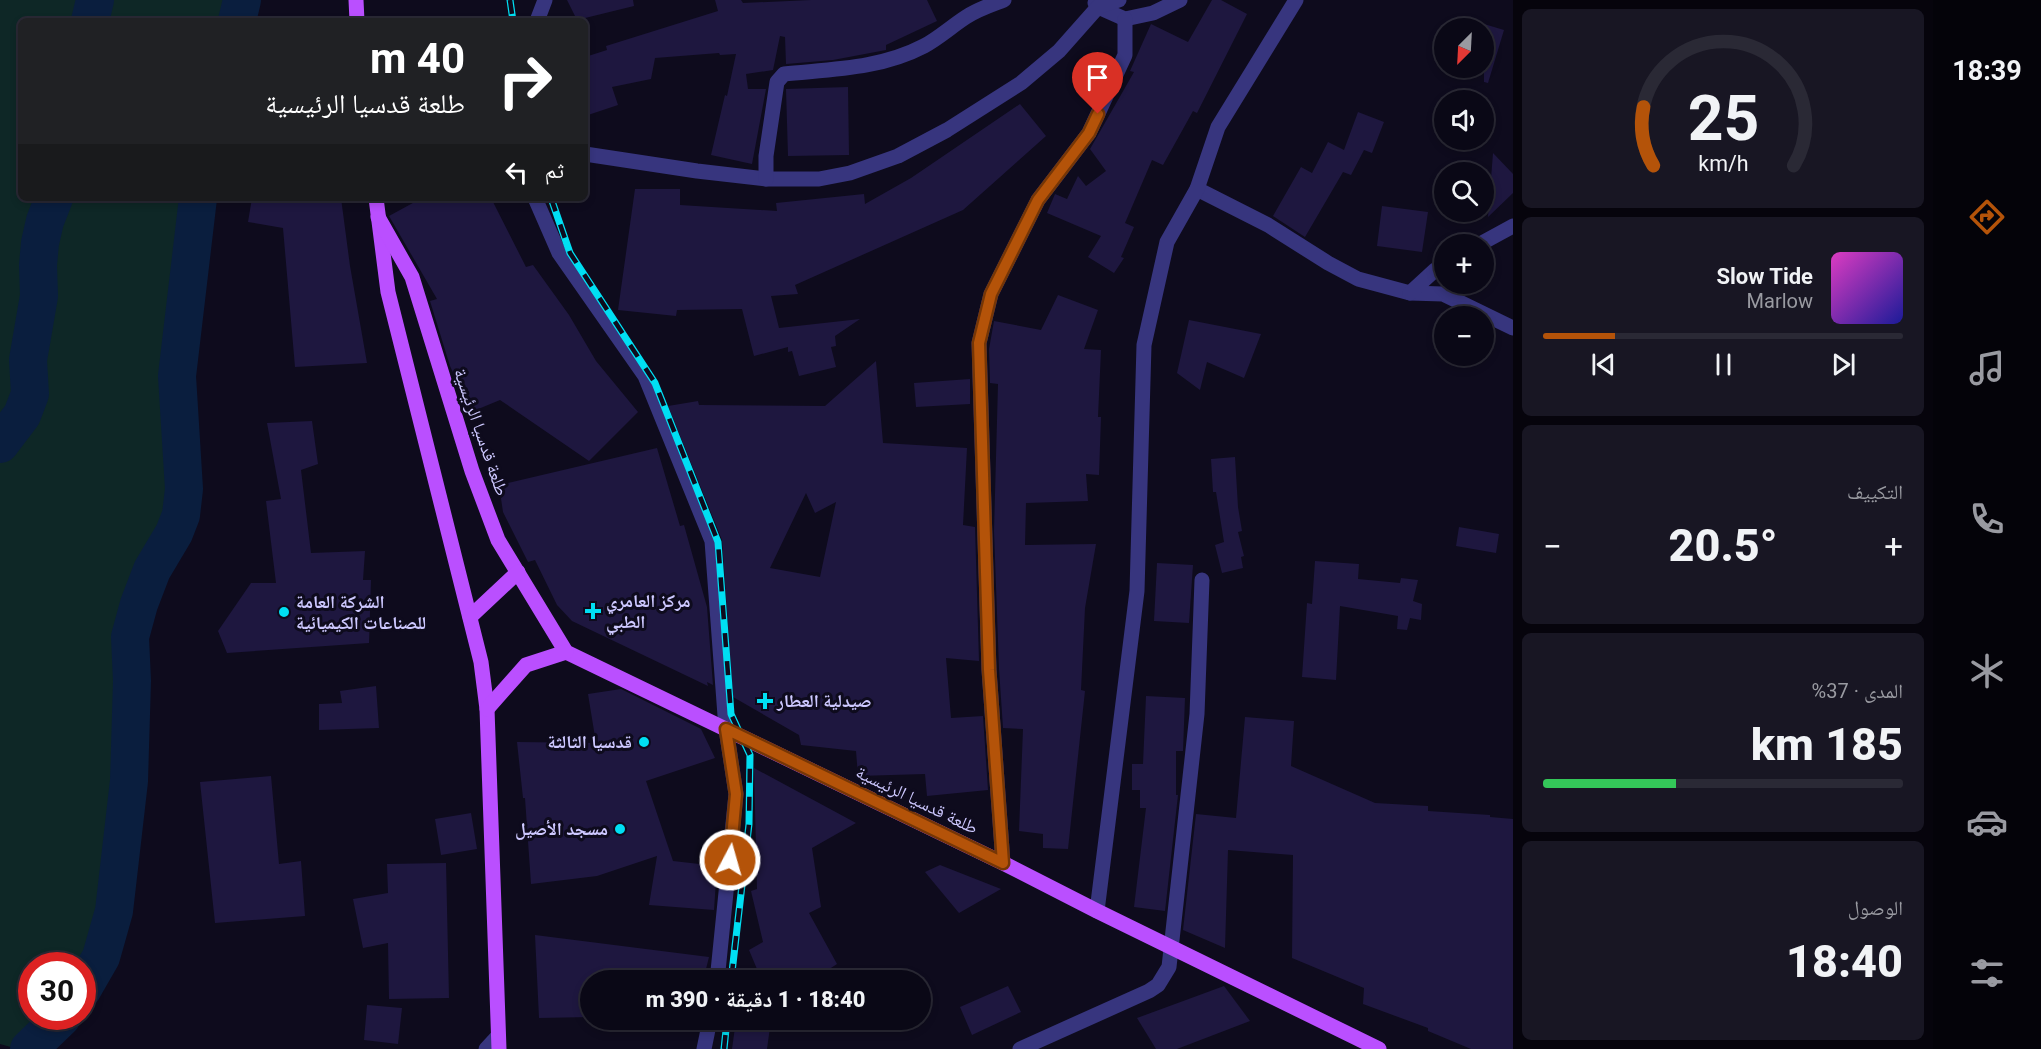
<!DOCTYPE html>
<html lang="ar">
<head>
<meta charset="utf-8">
<style>
	body { margin:0; font-family:Roboto,"Noto Naskh Arabic",sans-serif; background:#181623; color:#f1f3f6; direction:rtl; height:100vh; display:flex; flex-direction:column; font-size:22px; white-space:nowrap }
	* { box-sizing:border-box; margin:0 }
	p { font-size:20px; color:#999aa1 }
	.icon { flex:none; width:33px; height:33px; fill:none; stroke:currentColor; stroke-width:2; stroke-linecap:round; stroke-linejoin:round }
	.map { position:relative; flex:1; overflow:hidden; direction:ltr }
	.side { display:flex; flex-direction:column; gap:9px; padding:9px; background:#06040c; width:420px }
	.side>* { flex:none }
	.banner { position:absolute; left:18px; top:18px; width:570px; height:183px; border-radius:9px; box-shadow:0 3px 9px #0003,0 0 0 2px #2a2935; direction:rtl; background:#202124; color:#fff; overflow:hidden }
	.needle { width:39px; rotate:204deg }
	.buttons { position:absolute; left:1434px; top:18px; display:grid; gap:12px }
	.buttons a { display:grid; place-items:center; width:60px; height:60px; border-radius:50%; background:#0a0816; box-shadow:0 3px 9px #0003,0 0 0 2px #2a2935; font-size:30px }
	.speed { position:absolute; left:18px; top:952px; display:flex; gap:12px; font-size:30px; font-weight:700; text-align:center }
	.speed>* { display:grid; place-content:center; width:78px; height:78px; border-radius:50%; background:#0a0816; box-shadow:0 3px 9px #0003,0 0 0 2px #2a2935; line-height:1 }
	.speed .limit { border:9px solid #d22; background:#fff; color:#111 }
	.pin { position:absolute; display:grid; place-items:center; width:51px; height:51px; color:#fff; margin:-62px -26px; border-radius:50% 50% 50% 0; rotate:-45deg; box-shadow:0 0 6px #0007 }
	.pin .icon { rotate:45deg }
	.me { position:absolute; width:66px; margin:-33px; rotate:6deg; stroke-linejoin:round; filter:drop-shadow(0 0 4px #0008) }
	.turn { display:flex; align-items:center; gap:21px; height:126px; padding:0 24px; font-size:27px }
	.turn .icon { width:78px; height:78px; stroke-width:2.5 }
	.turn b { display:block; font-size:42px; line-height:51px }
	.then { display:flex; align-items:center; height:57px; padding:0 24px; background:#0003; gap:12px; font-size:22px }
	.big { font-size:45px; font-weight:800; line-height:1.1 }
	.side .widget { flex:1; display:flex; flex-direction:column; justify-content:center; gap:9px; min-width:0; padding:0 21px; border-radius:9px; background:#181623 }
	.side .dial { align-items:center; gap:0 }
	.dial svg { height:156px; overflow:visible; fill:none; stroke:#2a2935; stroke-width:7; stroke-linecap:round; text-anchor:middle }
	.dial text { fill:#f1f3f6; stroke:none }
	.song { display:flex; align-items:center; gap:18px }
	.cover { width:72px; height:72px; border-radius:9px; background:linear-gradient(135deg,hsl(310 70% 55%),hsl(240 70% 35%)) }
	.played { height:6px; border-radius:3px; background:linear-gradient(90deg,#b45309 20%,#2a2935 20%) }
	.keys { display:flex; justify-content:space-around; direction:ltr }
	.heat { display:flex; justify-content:space-between; align-items:center; font-size:33px; direction:ltr }
	.charge { height:9px; border-radius:4px; background:linear-gradient(90deg,#34c759 37%,#2a2935 0) }
	.trip { position:absolute; left:580px; top:970px; width:351px; height:60px; border-radius:30px; background:#0a0816; box-shadow:0 3px 9px #0003,0 0 0 2px #2a2935; font-weight:800; line-height:60px; text-align:center; direction:rtl }
	main { display:flex; flex:1; min-height:0 }
	.tabs { display:flex; flex-direction:column; width:108px; justify-content:space-around; align-items:center; background:#040309; color:#999aa1 }
	.tabs .icon { width:42px; height:42px }
	.tabs .current { color:#b45309 }
	.tabs b { font-size:27px; color:#f1f3f6 }
	.map>svg:first-child { display:block }
	.green { fill:#0e2726 }
	.lines { fill:none; stroke-linecap:round; stroke-linejoin:round }
	.river { stroke:#0a1e3e; stroke-width:38 }
	.building { fill:#1e173f; fill-rule:evenodd }
	.minor { stroke:#37357e; stroke-width:15 }
	.major { stroke:#ba4fff; stroke-width:15 }
	.rail-casing { stroke:#00dff3; stroke-width:7 }
	.rail { stroke:#0e0b1d; stroke-width:4.5; stroke-dasharray:14; stroke-linecap:butt }
	.route-casing { stroke:#753606; stroke-width:15 }
	.route { stroke:#b45309; stroke-width:10 }
	.poi-dot { fill:#00dff3; stroke:#0e0b1d; stroke-width:2 }
	.labels { text-anchor:middle; stroke-width:6; stroke-linejoin:round; paint-order:stroke }
	.street-label { font-size:18px; fill:#cdc8ff; stroke:#0e0b1d }
	.poi-label { font-size:18px; font-weight:bold; fill:#cdc8ff; stroke:#0e0b1d; text-anchor:start }
</style>
</head>
<body>
<main>
<nav class="tabs">
<b>18:39</b>
<svg class="icon current" aria-label="directions" viewBox="0 0 24 24"><path d="M12 3l9 9-9 9-9-9zM9 14v-3h6M13 9l2 2-2 2"/></svg>
<svg class="icon" aria-label="music" viewBox="0 0 24 24"><path d="M9 18V5l10-2v13"/><circle cx="6" cy="18" r="3"/><circle cx="16" cy="16" r="3"/></svg>
<svg class="icon" aria-label="phone" viewBox="0 0 24 24"><path d="M5 4h4l2 5-3 2q2 4 5 5l2-3 5 2v4C11 20 4 13 5 4z"/></svg>
<svg class="icon" aria-label="climate" viewBox="0 0 24 24"><path d="M12 3v18M4 7l16 10M4 17L20 7"/></svg>
<svg class="icon" aria-label="car" viewBox="0 0 24 24"><path d="M5 17H2v-5l4-1 3-4h7l3 4 3 1v5h-3M9 17h6M6 11h13"/><circle cx="7" cy="17" r="2"/><circle cx="17" cy="17" r="2"/></svg>
<svg class="icon" aria-label="filters" viewBox="0 0 24 24"><path d="M4 7h16M4 17h16"/><circle cx="9" cy="7" r="2"/><circle cx="15" cy="17" r="2"/></svg>
</nav>
<section class="side">
<div class="widget dial"><svg viewBox="0 0 100 80">
<path d="M14 69A42 42 0 1 1 86 69"/>
<path d="M14 69A42 42 0 0 1 9 39" stroke="#b45309"/>
<text x="50" y="56" font-size="32" font-weight="700">25</text>
<text x="50" y="72" font-size="11">km/h</text>
</svg></div>
<div class="widget">
<div class="song"><i class="cover"></i><div><b>Slow Tide</b><p>Marlow</p></div></div>
<div class="played"></div>
<div class="keys"><svg class="icon" aria-label="previous" viewBox="0 0 24 24"><path d="M18 5L8 12l10 7zM5 5v14"/></svg><svg class="icon" aria-label="pause" viewBox="0 0 24 24"><path d="M8 5v14M16 5v14"/></svg><svg class="icon" aria-label="next" viewBox="0 0 24 24"><path d="M6 5l10 7-10 7zM19 5v14"/></svg></div>
</div>
<div class="widget"><p>التكييف</p>
<div class="heat"><a>−</a><b class="big">20.5°</b><a>+</a></div>
</div>
<div class="widget"><p>المدى · 37%</p><b class="big">185 km</b><div class="charge"></div></div>
<div class="widget"><p>الوصول</p><b class="big">18:40</b></div>
</section>
<div class="map">
<svg width="1513" height="1049" viewBox="0 0 1513 1049">
	<rect width="100%" height="100%" fill="#0e0b1d"/>
	<path class="green" d="M 0,0 L 242,0 L 238,21 L 21,21 L 21,198 L 51,198 C 45,225 36,251 40,279 L 54,198 L 200,198 L 194,225 L 177,376 L 181,515 L 152,570 L 130,637 L 127,797 L 114,911 L 83,990 L 82,966 L 32,966 L 32,1017 L 58,1017 L 29,1049 L 18,1049 L 0,1044 L 0,442 L 5,435 L 0,440 Z"/>
	<g class="lines">
		<g class="river">
			<polyline points="90,21 95,0"/>
			<polyline points="237,21 242,0"/>
			<polyline points="0,444 22,415 30,394 28,360 39,296 38,265 40,243 45,221 54,198"/>
			<polyline points="82,990 101,957 114,911 129,781 132,681 130,637 139,604 152,570 174,533 181,515 184,489 177,376 198,198"/>
			<polyline points="29,1049 62,1017"/>
		</g>
	</g>
	<g class="building">
		<polygon points="567,0 633,0 634,6 577,20"/>
		<polygon points="715,0 741,0 743,3 811,0 927,0 937,21 886,45 886,50 833,60 786,64 785,37 780,36 773,70 746,74 748,89 766,89 752,164 711,155 725,95 727,96 736,54 720,55 719,53 655,58 651,79 612,87 618,105 585,116 585,57 607,50 606,46 718,11"/>
		<polygon points="1212,0 1221,0 1247,14 1197,113 1193,111 1163,165 1152,160 1125,223 1134,227 1121,257 1124,258 1114,273 1088,257 1101,236 1047,213 1055,194 1067,199 1078,176 1086,186 1106,171 1090,149 1134,72 1130,71 1151,24 1188,42"/>
		<polygon points="1484,24 1504,30 1488,83 1484,82"/>
		<polygon points="848,87 849,155 788,156 786,89"/>
		<polygon points="1020,104 1046,136 963,210 795,285 798,294 771,296 779,328 860,319 835,336 836,346 831,347 836,367 799,376 792,351 788,352 788,347 754,356 742,309 677,310 676,316 618,310 635,189 680,189 680,205 777,211 776,203 864,194 865,204 911,178"/>
		<polygon points="1358,112 1384,122 1372,153 1364,150 1351,175 1343,172 1305,237 1273,216 1301,167 1312,173 1328,142 1344,150"/>
		<polygon points="1493,153 1513,174 1513,193 1488,217"/>
		<polygon points="252,198 341,198 350,266 367,363 295,367 283,228 248,222"/>
		<polygon points="422,198 491,198 526,267 533,265 569,315 596,361 638,412 589,461 500,400 471,412 450,366 430,301 437,299 389,216"/>
		<polygon points="1382,206 1428,212 1422,252 1377,246"/>
		<polygon points="1058,295 1098,310 1084,349 1101,350 1098,417 1101,417 1099,475 1086,474 1088,501 1026,503 1025,545 1096,544 1085,608 1081,690 1085,691 1068,849 1043,848 1043,834 1019,831 1023,729 1003,728 999,669 994,531 998,384 990,383 989,349 994,321 1041,330"/>
		<polygon points="1189,320 1261,334 1244,378 1207,362 1200,390 1177,373"/>
		<path d="M 876,361 L 883,443 L 967,448 L 963,525 L 975,527 L 979,661 L 946,658 L 951,718 L 983,716 L 988,790 L 927,796 L 925,774 L 858,776 L 856,751 L 801,745 L 799,735 L 733,697 L 722,540 L 668,406 L 698,401 L 699,405 L 825,406 ZM 806,493 L 815,513 L 836,502 L 820,577 L 770,568 Z"/>
		<polygon points="970,379 970,404 916,407 914,383"/>
		<polygon points="312,421 318,464 301,470 311,553 365,551 363,580 371,580 369,643 227,653 218,631 251,583 276,583 266,501 281,499 267,423"/>
		<polygon points="657,448 680,526 684,525 707,607 713,685 707,682 708,686 572,621 557,605 535,560 528,562 503,512 499,485"/>
		<polygon points="1235,457 1238,507 1242,531 1238,532 1244,556 1241,557 1243,568 1222,573 1215,545 1224,542 1216,492 1213,492 1211,459"/>
		<polygon points="1459,527 1499,534 1496,553 1456,546"/>
		<polygon points="1315,561 1359,564 1358,579 1400,583 1401,578 1418,580 1413,601 1422,604 1421,620 1410,618 1407,630 1397,629 1398,616 1340,606 1336,680 1302,677 1307,603 1312,604"/>
		<polygon points="1157,563 1193,565 1189,623 1154,621"/>
		<polygon points="376,686 379,728 319,730 319,704 342,703 340,691"/>
		<polygon points="621,689 701,729 715,758 646,781 673,861 717,866 714,910 649,905 657,856 597,876 531,884 525,798 523,798 517,742 596,743 588,694"/>
		<polygon points="1146,696 1185,698 1183,751 1176,751 1176,795 1178,795 1165,911 1134,907 1146,808 1140,808 1140,790 1132,790 1132,764 1143,764"/>
		<polygon points="1245,717 1294,721 1291,766 1375,803 1428,806 1428,811 1490,815 1490,817 1513,819 1513,1049 1471,1049 1428,1031 1428,1028 1363,1004 1364,988 1292,958 1293,855 1228,850 1225,948 1183,930 1196,814 1236,818"/>
		<polygon points="754,768 856,823 812,848 821,907 809,913 837,964 811,981 762,981 749,950 763,942 751,891 757,889"/>
		<polygon points="271,776 279,864 301,861 305,916 215,923 200,782"/>
		<polygon points="471,813 477,849 441,855 435,819"/>
		<polygon points="446,863 449,998 389,999 388,943 363,948 353,899 388,893 387,864"/>
		<polygon points="940,865 1001,889 959,913 925,872"/>
		<polygon points="535,935 709,957 703,981 591,981 591,1017 539,1018"/>
		<polygon points="1008,986 1021,1012 972,1035 960,1007"/>
		<polygon points="1224,986 1250,1021 1177,1049 1156,1049 1137,1018"/>
		<polygon points="367,1005 402,1008 398,1044 364,1040"/>
		<polygon points="736,1020 771,1020 767,1049 732,1049"/>
	</g>
	<g class="lines">
		<g class="minor">
			<polyline points="1095,3 1098,7 1125,19 1153,13 1180,0"/>
			<polyline points="537,21 545,0"/>
			<polyline points="585,154 697,171 766,179 819,179 850,173 898,156 947,130 1021,83 1059,51 1098,7 1119,0"/>
			<path d="M 766,179 L 766,156 L 777,82 L 784,74 C 832,69 880,69 924,46 C 939,38 952,26 966,17 C 978,9 991,5 1004,0"/>
			<polyline points="1197,189 1268,225 1328,263 1358,279 1410,293 1443,294 1513,328"/>
			<polyline points="535,198 559,253 645,376 712,541 726,729 736,794 717,981"/>
			<polyline points="1480,244 1513,226"/>
			<polyline points="1410,293 1435,270 1444,265"/>
			<polyline points="1003,863 989,670 979,343 991,294 1038,200 1089,133 1125,55 1125,19"/>
			<polyline points="1097,911 1137,591 1144,345 1167,242 1197,189 1218,127 1296,0"/>
			<polyline points="486,1049 498,1036"/>
			<polyline points="704,1049 710,1020"/>
			<polyline points="1020,1049 1149,991 1158,985 1169,967 1197,714 1202,580"/>
		</g>
		<g class="major">
			<polyline points="356,0 357,21"/>
			<polyline points="376,198 388,292 481,662 487,709 499,1049"/>
			<polyline points="378,217 412,277 472,471 498,540 566,652 1003,863 1097,911 1379,1049"/>
			<polyline points="470,617 518,572"/>
			<polyline points="487,709 526,665 566,652"/>
		</g>
		<g class="rail-casing">
			<g id="rail">
				<polyline points="510,0 513,21"/>
				<polyline points="551,198 570,253 655,383 718,542 731,714 750,755 749,824 731,981"/>
				<polyline points="724,1049 727,1020"/>
			</g>
		</g>
		<use href="#rail" class="rail"/>
	</g>
	<g class="lines">
		<g class="route-casing">
			<polyline id="route" points="730,860 736,794 726,729 1003,863 989,670 979,343 991,294 1038,200 1089,133 1098,114"/>
		</g>
		<use href="#route" class="route"/>
	</g>
	<g class="poi-dot">
		<path d="M590 602h6v6h6v6h-6v6h-6v-6h-6v-6h6z"/>
		<circle cx="284" cy="612" r="6"/>
		<path d="M762 692h6v6h6v6h-6v6h-6v-6h-6v-6h6z"/>
		<circle cx="644" cy="742" r="6"/>
		<circle cx="620" cy="829" r="6"/>
	</g>
	<g class="labels">
		<g class="street-label">
			<text transform="translate(481 432) rotate(71)" y="6">طلعة قدسيا الرئيسية</text>
			<text transform="translate(917 800) rotate(26)" y="6">طلعة قدسيا الرئيسية</text>
		</g>
		<g class="poi-label">
			<text x="606" y="607">مركز العامري<tspan x="606" dy="21">الطبي</tspan></text>
			<text x="296" y="608">الشركة العامة<tspan x="296" dy="21">للصناعات الكيميائية</tspan></text>
			<text x="777" y="707">صيدلية العطار</text>
			<text x="632" y="748" text-anchor="end">قدسيا الثالثة</text>
			<text x="608" y="835" text-anchor="end">مسجد الأصيل</text>
		</g>
	</g>
</svg>
<div class="buttons">
<a><svg class="needle" viewBox="-14 -14 28 28"><path d="M0-13l5 13h-10z" fill="#e53935"/><path d="M0 13l5-13h-10z" fill="#999aa1"/></svg></a>
<a><svg class="icon" aria-label="sound" viewBox="0 0 24 24"><path d="M4 9h4l5-4v14l-5-4H4zM17 9q2 3 0 6"/></svg></a>
<a><svg class="icon" aria-label="search" viewBox="0 0 24 24"><circle cx="10" cy="10" r="6"/><path d="M15 15l6 6"/></svg></a>
<a>+</a>
<a>−</a>
</div>
<div class="speed"><div class="limit">30</div></div>
<div class="pin" style="left:1098px;top:114px;background:#d93025"><svg class="icon" aria-label="arrive" viewBox="0 0 24 24"><path d="M6 21V4h12l-3 4 3 4H6"/></svg></div>
<svg class="me" style="left:730px;top:860px" viewBox="-20 -20 40 40"><circle r="17" fill="#b45309" stroke="#fff" stroke-width="3"/><path d="M0-11L8 9 0 5-8 9z" fill="#fff"/></svg>
<div class="trip">18:40 · 1 دقيقة · 390 m</div>
<div class="banner">
<div class="turn"><svg class="icon" aria-label="right" viewBox="0 0 24 24"><path d="M7 20v-9h11M14 6l5 5-5 5"/></svg><div><b>40 m</b>طلعة قدسيا الرئيسية</div></div>
<div class="then">ثم<svg class="icon" aria-label="left" viewBox="0 0 24 24"><path d="M17 20v-9H6M10 6l-5 5 5 5"/></svg></div>
</div>
</div>
</main>
</body>
</html>
